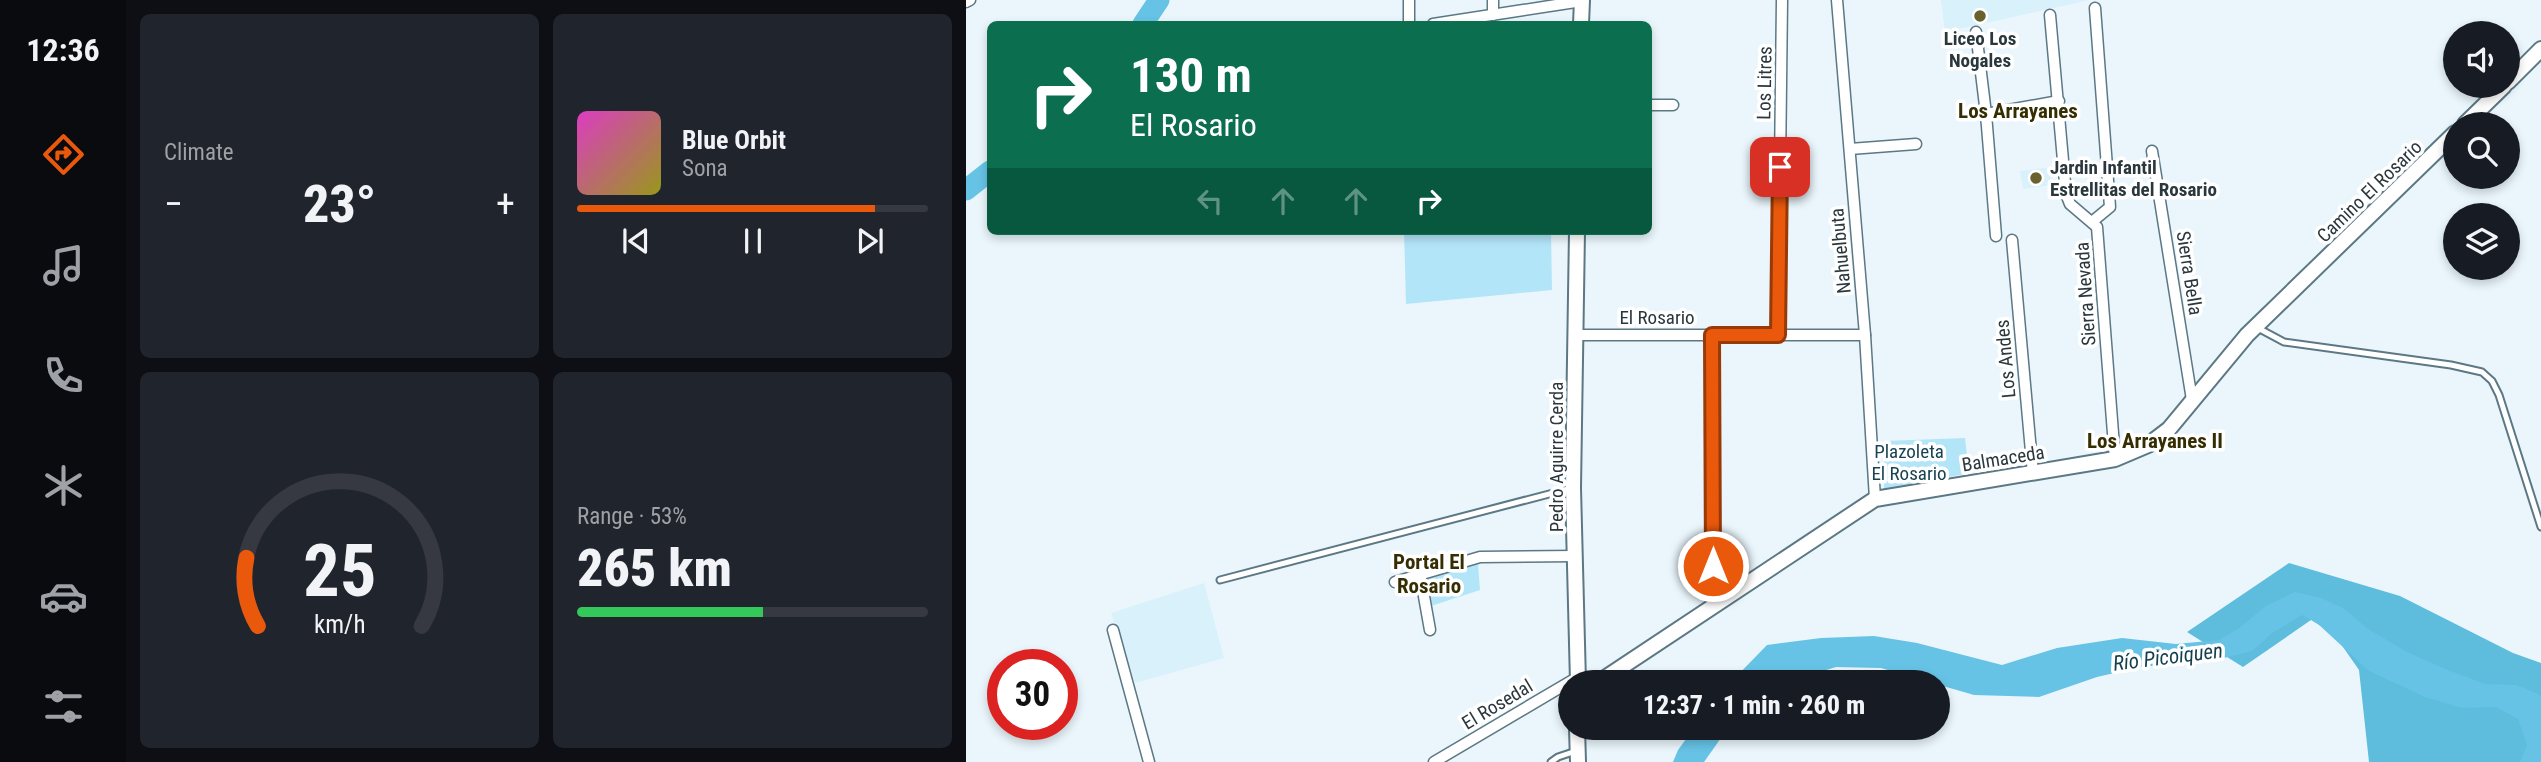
<!DOCTYPE html>
<html lang="en">
<head>
<meta charset="utf-8">
<style>
	body { margin:0; font-family:"Roboto Condensed",sans-serif; background:#20242c; color:#f1f3f6; height:100vh; display:flex; flex-direction:column; font-size:26px; white-space:nowrap }
	* { box-sizing:border-box; margin:0 }
	p { font-size:23px; color:#9ea1a6 }
	.icon { flex:none; width:38px; height:38px; fill:none; stroke:currentColor; stroke-width:2; stroke-linecap:round; stroke-linejoin:round }
	.map { position:relative; flex:1; overflow:hidden }
	.drawer { display:flex; flex-direction:column; gap:14px; padding:14px; background:#0d0f14; width:840px }
	.drawer>* { flex:none }
	.top-card { position:absolute; left:21px; top:21px; width:665px; height:214px; border-radius:10px; box-shadow:0 4px 10px #0003; background:#0b6e4f; color:#fff; overflow:hidden }
	.fabs { position:absolute; left:1477px; top:21px; display:grid; gap:14px }
	.fabs a { display:grid; place-items:center; width:77px; height:77px; border-radius:50%; background:#171b24; box-shadow:0 4px 10px #0003; font-size:35px }
	.speed { position:absolute; left:21px; top:649px; display:flex; gap:14px; font-size:35px; font-weight:700; text-align:center }
	.speed>* { display:grid; place-content:center; width:91px; height:91px; border-radius:50%; background:#171b24; box-shadow:0 4px 10px #0003; line-height:1 }
	.speed .limit { border:10px solid #d22; background:#fff; color:#111 }
	.pin { position:absolute; display:grid; place-items:center; width:60px; height:60px; color:#fff; margin:-30px; border-radius:14px; box-shadow:0 4px 10px #0006 }
	.me { position:absolute; width:77px; margin:-38px; rotate:0deg; stroke-linejoin:round; filter:drop-shadow(0 0 5px #0008) }
	.turn { display:flex; align-items:center; gap:24px; height:147px; padding:0 28px; font-size:32px }
	.turn .icon { width:91px; height:91px; stroke-width:2.5 }
	.turn b { display:block; font-size:49px; line-height:60px }
	.lanes { display:flex; align-items:center; height:66px; padding:0 28px; background:#0003; justify-content:center; gap:35px; direction:ltr }
	.lanes .off { opacity:.35 }
	.big { font-size:52px; font-weight:800; line-height:1.1 }
	.drawer .widget { flex:1; display:flex; flex-direction:column; justify-content:center; gap:10px; min-width:0; padding:0 24px; border-radius:10px; background:#20242c }
	.drawer .dial { align-items:center; gap:0 }
	.dial svg { height:182px; overflow:visible; fill:none; stroke:#363941; stroke-width:7; stroke-linecap:round; text-anchor:middle }
	.dial text { fill:#f1f3f6; stroke:none }
	.song { display:flex; align-items:center; gap:21px }
	.cover { width:84px; height:84px; border-radius:10px; background:linear-gradient(135deg,hsl(310 70% 55%),hsl(60 70% 35%)) }
	.played { height:7px; border-radius:4px; background:linear-gradient(90deg,#ea580c 85%,#363941 85%) }
	.keys { display:flex; justify-content:space-around; direction:ltr }
	.heat { display:flex; justify-content:space-between; align-items:center; font-size:38px; direction:ltr }
	.charge { height:10px; border-radius:5px; background:linear-gradient(90deg,#34c759 53%,#363941 0) }
	.drawer .tiles { flex:1; display:grid; gap:14px; grid-template-columns:repeat(2,1fr) }
	.trip { position:absolute; left:592px; top:670px; width:392px; height:70px; border-radius:35px; background:#171b24; box-shadow:0 4px 10px #0003; font-weight:800; line-height:70px; text-align:center }
	main { display:flex; flex:1; min-height:0 }
	.dock { display:flex; flex-direction:column; width:126px; justify-content:space-around; align-items:center; background:#090b0e; color:#9ea1a6 }
	.dock .icon { width:49px; height:49px }
	.dock .selected { color:#ea580c }
	.dock b { font-size:32px; color:#f1f3f6 }
	.map>svg:first-child { display:block }
	.built { fill:#d9f1fb }
	.green { fill:#b3e5f9 }
	.forest { fill:#5ebcdd }
	.water { fill:#66c3e5 }
	.lines { fill:none; stroke-linecap:round; stroke-linejoin:round }
	.river { stroke:#66c3e5; stroke-width:21 }
	.lane-casing { stroke:#5b7884; stroke-width:9 }
	.street-casing { stroke:#5b7884; stroke-width:13 }
	.secondary-casing { stroke:#5b7884; stroke-width:18 }
	.path { stroke:#a3b0b5; stroke-width:2; stroke-dasharray:3.5 3.5; stroke-linecap:butt }
	.lane { stroke:#fff; stroke-width:5 }
	.street { stroke:#fff; stroke-width:10 }
	.secondary { stroke:#fff; stroke-width:14 }
	.route-casing { stroke:#983908; stroke-width:18 }
	.route { stroke:#ea580c; stroke-width:12 }
	.poi-dot { fill:#69612e; stroke:#fff; stroke-width:2.5 }
	.labels { text-anchor:middle; stroke-width:7; stroke-linejoin:round; paint-order:stroke }
	.poi-label { font-size:19px; font-weight:bold; fill:#2a373c; stroke:#fff }
	.street-label { font-size:19px; fill:#2a373c; stroke:#fff }
	.park-label { font-size:19px; fill:#194352; stroke:#fff }
	.neighbourhood-label { font-size:21px; font-weight:bold; fill:#352e03; stroke:#fff }
	.water-label { font-size:21px; font-style:italic; fill:#143f4d; stroke:#fff }
</style>
</head>
<body>
<main>
<nav class="dock">
<b>12:36</b>
<svg class="icon selected" aria-label="directions" viewBox="0 0 24 24"><path d="M12 3l9 9-9 9-9-9zM9 14v-3h6M13 9l2 2-2 2"/></svg>
<svg class="icon" aria-label="music" viewBox="0 0 24 24"><path d="M9 18V5l10-2v13"/><circle cx="6" cy="18" r="3"/><circle cx="16" cy="16" r="3"/></svg>
<svg class="icon" aria-label="phone" viewBox="0 0 24 24"><path d="M5 4h4l2 5-3 2q2 4 5 5l2-3 5 2v4C11 20 4 13 5 4z"/></svg>
<svg class="icon" aria-label="climate" viewBox="0 0 24 24"><path d="M12 3v18M4 7l16 10M4 17L20 7"/></svg>
<svg class="icon" aria-label="car" viewBox="0 0 24 24"><path d="M5 17H2v-5l4-1 3-4h7l3 4 3 1v5h-3M9 17h6M6 11h13"/><circle cx="7" cy="17" r="2"/><circle cx="17" cy="17" r="2"/></svg>
<svg class="icon" aria-label="filters" viewBox="0 0 24 24"><path d="M4 7h16M4 17h16"/><circle cx="9" cy="7" r="2"/><circle cx="15" cy="17" r="2"/></svg>
</nav>
<section class="drawer">
<div class="tiles">
<div class="widget"><p>Climate</p>
<div class="heat"><a>−</a><b class="big">23°</b><a>+</a></div>
</div>
<div class="widget">
<div class="song"><i class="cover"></i><div><b>Blue Orbit</b><p>Sona</p></div></div>
<div class="played"></div>
<div class="keys"><svg class="icon" aria-label="previous" viewBox="0 0 24 24"><path d="M18 5L8 12l10 7zM5 5v14"/></svg><svg class="icon" aria-label="pause" viewBox="0 0 24 24"><path d="M8 5v14M16 5v14"/></svg><svg class="icon" aria-label="next" viewBox="0 0 24 24"><path d="M6 5l10 7-10 7zM19 5v14"/></svg></div>
</div>
<div class="widget dial"><svg viewBox="0 0 100 80">
<path d="M14 69A42 42 0 1 1 86 69"/>
<path d="M14 69A42 42 0 0 1 9 39" stroke="#ea580c"/>
<text x="50" y="56" font-size="32" font-weight="700">25</text>
<text x="50" y="72" font-size="11">km/h</text>
</svg></div>
<div class="widget"><p>Range · 53%</p><b class="big">265 km</b><div class="charge"></div></div>
</div>
</section>
<div class="map">
<svg width="1575" height="762" viewBox="0 0 1575 762">
	<rect width="100%" height="100%" fill="#eaf6fc"/>
	<g class="built">
		<polygon points="975,0 1123,0 979,32"/>
		<polygon points="1084,167 1086,185 1057,189 1054,171"/>
		<polygon points="238,583 258,658 169,683 145,613"/>
	</g>
	<g class="green">
		<polygon points="438,231 585,231 586,290 440,304"/>
		<polygon points="999,438 1003,473 918,490 918,441"/>
		<polygon points="512,564 514,590 465,606 459,578"/>
	</g>
	<polygon class="forest" points="1323,563 1434,596 1547,653 1575,663 1575,762 1403,762 1393,670 1368,634 1345,620 1277,667 1221,632"/>
	<g class="water">
		<polygon points="1329,592 1355,598 1377,608 1402,629 1441,652 1482,670 1519,684 1550,685 1572,694 1575,697 1575,762 1554,762 1561,745 1552,719 1530,707 1496,708 1459,697 1403,671 1351,623 1336,615 1306,633 1286,651 1250,660 1175,667 1131,677 1073,697 1008,695 915,668 870,667 821,682 765,682 801,645 855,638 908,636 951,643 1036,665 1091,648 1156,638 1210,644 1253,640 1272,629 1300,606"/>
		<polygon points="728,728 762,728 738,762 707,762 712,750"/>
	</g>
	<g class="lines">
		<g class="river">
			<polyline points="177,24 193,0"/>
			<polyline points="0,190 24,171"/>
		</g>
		<g class="lane-casing">
			<g id="lane">
				<polyline points="1290,327 1318,342 1485,365 1516,372 1526,381 1533,395 1575,527"/>
				<polyline points="254,580 606,488"/>
				<polyline points="585,762 592,757 610,751"/>
			</g>
		</g>
		<g class="street-casing">
			<g id="street">
				<polyline points="443,0 443,24"/>
				<polyline points="871,0 899,335 909,499"/>
				<polyline points="0,2 4,0"/>
				<polyline points="527,15 527,0"/>
				<polyline points="1084,15 1100,194 1104,204 1131,227 1149,459"/>
				<polyline points="467,24 616,1"/>
				<polyline points="1010,32 1020,114 1030,236"/>
				<polyline points="682,105 707,105"/>
				<polyline points="1020,114 1093,101"/>
				<polyline points="884,149 950,144"/>
				<polyline points="1186,151 1226,400"/>
				<polyline points="1127,221 1144,207 1129,8"/>
				<polyline points="1046,240 1067,474"/>
				<polyline points="609,335 899,335"/>
				<polyline points="746,335 747,608"/>
				<polyline points="812,335 816,0"/>
				<polyline points="454,574 464,630"/>
				<polyline points="429,582 514,557 609,556"/>
				<polyline points="147,630 183,762"/>
				<polyline points="468,762 612,677"/>
			</g>
		</g>
		<g class="secondary-casing">
			<g id="secondary">
				<polyline points="615,24 616,0"/>
				<polyline points="1542,82 1575,49"/>
				<polyline points="1499,124 1538,86"/>
				<polyline points="611,231 607,488 612,682"/>
				<polyline points="633,682 909,499 1149,459 1182,445 1203,429 1281,335 1489,133"/>
				<polyline points="611,728 612,762"/>
			</g>
		</g>
		<polyline class="path" points="602,698 602,716"/>
		<use href="#lane" class="lane"/>
		<use href="#street" class="street"/>
		<use href="#secondary" class="secondary"/>
	</g>
	<g class="lines">
		<g class="route-casing">
			<polyline id="route" points="747,566 746,335 812,335 814,167"/>
		</g>
		<use href="#route" class="route"/>
	</g>
	<g class="poi-dot">
		<circle cx="1014" cy="16" r="7"/>
		<circle cx="1070" cy="178" r="7"/>
	</g>
	<g class="labels">
		<g class="poi-label">
			<text x="1014" y="45">Liceo Los<tspan x="1014" dy="22">Nogales</tspan></text>
			<text x="1084" y="174" text-anchor="start">Jardin Infantil<tspan x="1084" dy="22">Estrellitas del Rosario</tspan></text>
		</g>
		<g class="street-label">
			<text transform="translate(798 83) rotate(-89)" y="7">Los Litres</text>
			<text transform="translate(1403 191) rotate(-44)" y="7">Camino El Rosario</text>
			<text transform="translate(874 251) rotate(-95)" y="7">Nahuelbuta</text>
			<text transform="translate(1224 273) rotate(81)" y="7">Sierra Bella</text>
			<text transform="translate(1119 294) rotate(-94)" y="7">Sierra Nevada</text>
			<text x="691" y="324">El Rosario</text>
			<text transform="translate(1039 359) rotate(-95)" y="7">Los Andes</text>
			<text transform="translate(590 457) rotate(-90)" y="7">Pedro Aguirre Cerda</text>
			<text transform="translate(1037 458) rotate(-9)" y="7">Balmaceda</text>
			<text transform="translate(531 704) rotate(-31)" y="7">El Rosedal</text>
		</g>
		<g class="park-label">
			<text x="943" y="458">Plazoleta<tspan x="943" dy="22">El Rosario</tspan></text>
		</g>
		<g class="neighbourhood-label">
			<text x="1052" y="118">Los Arrayanes</text>
			<text x="1189" y="448">Los Arrayanes II</text>
			<text x="463" y="569">Portal El<tspan x="463" dy="24">Rosario</tspan></text>
		</g>
		<g class="water-label">
			<text transform="translate(1202 657) rotate(-7)" y="7">Río Picoiquen</text>
		</g>
	</g>
</svg>
<div class="fabs">
<a><svg class="icon" aria-label="sound" viewBox="0 0 24 24"><path d="M4 9h4l5-4v14l-5-4H4zM17 9q2 3 0 6"/></svg></a>
<a><svg class="icon" aria-label="search" viewBox="0 0 24 24"><circle cx="10" cy="10" r="6"/><path d="M15 15l6 6"/></svg></a>
<a><svg class="icon" aria-label="layers" viewBox="0 0 24 24"><path d="M12 4l9 5-9 5-9-5zM3 14l9 5 9-5"/></svg></a>
</div>
<div class="speed"><div class="limit">30</div></div>
<div class="pin" style="left:814px;top:167px;background:#d93025"><svg class="icon" aria-label="arrive" viewBox="0 0 24 24"><path d="M6 21V4h12l-3 4 3 4H6"/></svg></div>
<svg class="me" style="left:747px;top:566px" viewBox="-20 -20 40 40"><circle r="17" fill="#ea580c" stroke="#fff" stroke-width="3"/><path d="M0-11L8 9 0 5-8 9z" fill="#fff"/></svg>
<div class="trip">12:37 · 1 min · 260 m</div>
<div class="top-card">
<div class="turn"><svg class="icon" aria-label="right" viewBox="0 0 24 24"><path d="M7 20v-9h11M14 6l5 5-5 5"/></svg><div><b>130 m</b>El Rosario</div></div>
<div class="lanes"><svg class="icon off" aria-label="left" viewBox="0 0 24 24"><path d="M17 20v-9H6M10 6l-5 5 5 5"/></svg><svg class="icon off" aria-label="ahead" viewBox="0 0 24 24"><path d="M12 20V5M6 11l6-6 6 6"/></svg><svg class="icon off" aria-label="ahead" viewBox="0 0 24 24"><path d="M12 20V5M6 11l6-6 6 6"/></svg><svg class="icon" aria-label="right" viewBox="0 0 24 24"><path d="M7 20v-9h11M14 6l5 5-5 5"/></svg></div>
</div>
</div>
</main>
</body>
</html>
